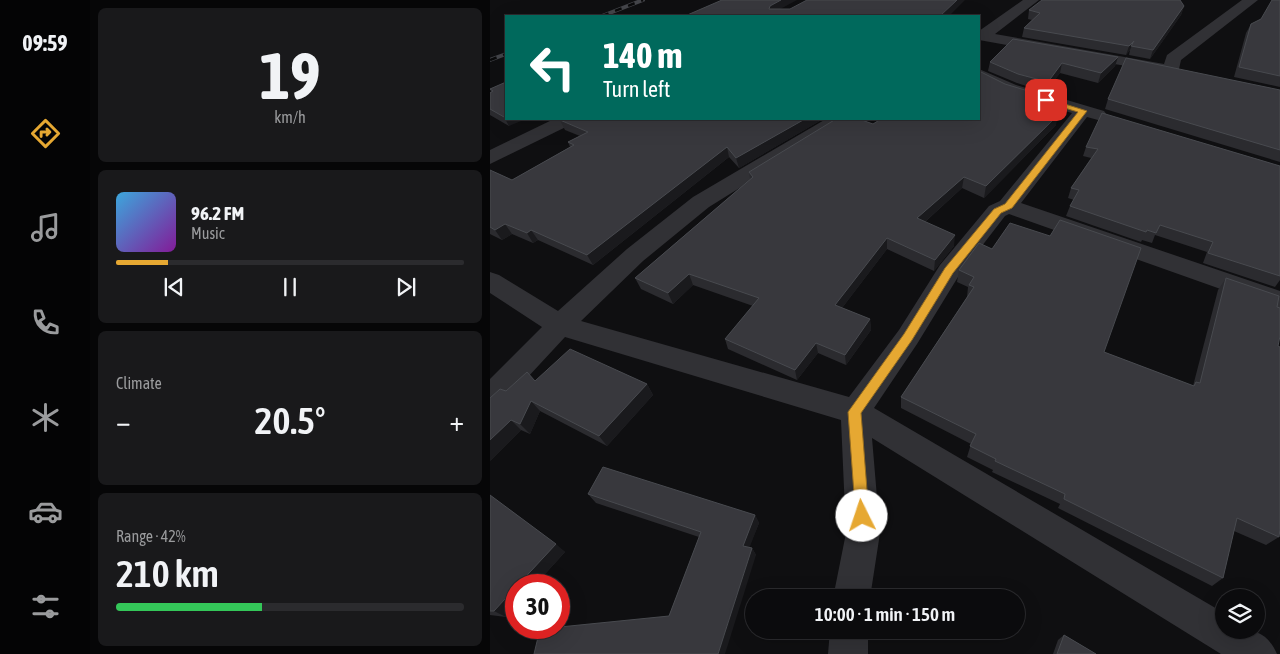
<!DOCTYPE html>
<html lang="en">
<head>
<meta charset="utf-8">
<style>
	body { margin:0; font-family:"Asap Condensed",sans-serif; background:#19191b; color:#f1f3f6; height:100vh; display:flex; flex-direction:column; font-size:19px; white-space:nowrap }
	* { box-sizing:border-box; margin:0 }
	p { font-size:16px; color:#9a9b9d }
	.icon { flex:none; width:28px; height:28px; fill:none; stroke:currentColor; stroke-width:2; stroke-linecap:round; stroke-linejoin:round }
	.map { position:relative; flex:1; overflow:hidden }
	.sheet { display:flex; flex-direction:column; gap:8px; padding:8px; background:#060607; width:400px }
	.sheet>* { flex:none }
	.top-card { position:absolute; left:15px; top:15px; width:475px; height:105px; border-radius:0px; box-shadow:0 5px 20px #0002,0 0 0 1px #2b2b2e; background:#00695c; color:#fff; overflow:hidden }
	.buttons { position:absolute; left:725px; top:589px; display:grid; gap:10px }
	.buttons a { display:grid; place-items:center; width:50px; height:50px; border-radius:50%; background:#0b0b0d; box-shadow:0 5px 20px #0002,0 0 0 1px #2b2b2e; font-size:25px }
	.speed { position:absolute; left:15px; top:574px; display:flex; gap:10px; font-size:25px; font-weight:700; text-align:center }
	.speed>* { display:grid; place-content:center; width:65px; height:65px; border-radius:50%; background:#0b0b0d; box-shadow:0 5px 20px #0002,0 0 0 1px #2b2b2e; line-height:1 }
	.speed .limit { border:8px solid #d22; background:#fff; color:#111 }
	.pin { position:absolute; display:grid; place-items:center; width:42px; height:42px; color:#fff; margin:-21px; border-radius:10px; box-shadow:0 2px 8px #0006 }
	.me { position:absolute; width:55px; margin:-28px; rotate:356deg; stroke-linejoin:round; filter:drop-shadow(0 0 4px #0008) }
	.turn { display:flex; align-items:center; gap:18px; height:105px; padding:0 15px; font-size:22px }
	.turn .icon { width:65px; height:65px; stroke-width:2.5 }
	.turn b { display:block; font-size:35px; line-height:42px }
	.big { font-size:38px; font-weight:600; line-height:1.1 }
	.sheet .tile { flex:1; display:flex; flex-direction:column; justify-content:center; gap:8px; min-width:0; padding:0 18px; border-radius:8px; background:#19191b }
	.sheet .dial { align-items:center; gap:0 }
	.dial b { font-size:65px; line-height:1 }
	.song { display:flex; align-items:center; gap:15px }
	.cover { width:60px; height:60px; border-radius:8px; background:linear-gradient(135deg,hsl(200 70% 55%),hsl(290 70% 35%)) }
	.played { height:5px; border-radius:2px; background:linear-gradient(90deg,#e6a832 15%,#2b2b2e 15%) }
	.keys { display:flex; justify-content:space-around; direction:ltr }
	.heat { display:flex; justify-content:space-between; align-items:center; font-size:28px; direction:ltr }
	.charge { height:8px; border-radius:4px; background:linear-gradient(90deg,#34c759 42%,#2b2b2e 0) }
	.trip { position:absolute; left:255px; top:589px; width:280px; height:50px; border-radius:25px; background:#0b0b0d; box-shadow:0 5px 20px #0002,0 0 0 1px #2b2b2e; font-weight:600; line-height:50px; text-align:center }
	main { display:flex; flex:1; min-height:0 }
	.tabs { display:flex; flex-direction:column; width:90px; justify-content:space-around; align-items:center; background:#040405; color:#9a9b9d }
	.tabs .icon { width:35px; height:35px }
	.tabs .on { color:#e6a832 }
	.tabs b { font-size:22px; color:#f1f3f6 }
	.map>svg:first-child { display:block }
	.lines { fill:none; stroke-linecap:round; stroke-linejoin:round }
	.street { fill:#313135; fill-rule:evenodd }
	.rail-casing { stroke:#44454a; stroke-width:4 }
	.rail { stroke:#0a0a0b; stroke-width:2.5; stroke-dasharray:7; stroke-linecap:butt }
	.wall { fill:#2b2b2f }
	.shaded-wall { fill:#1a1a1d }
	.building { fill:#38383d; stroke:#484a4f }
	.route { fill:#e6a832; stroke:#966d20 }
</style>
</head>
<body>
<main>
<nav class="tabs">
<b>09:59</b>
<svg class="icon on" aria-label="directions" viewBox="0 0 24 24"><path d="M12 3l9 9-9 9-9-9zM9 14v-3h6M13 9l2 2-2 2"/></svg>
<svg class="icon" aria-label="music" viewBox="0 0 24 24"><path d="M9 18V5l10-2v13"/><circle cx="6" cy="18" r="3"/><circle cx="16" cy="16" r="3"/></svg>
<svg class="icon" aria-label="phone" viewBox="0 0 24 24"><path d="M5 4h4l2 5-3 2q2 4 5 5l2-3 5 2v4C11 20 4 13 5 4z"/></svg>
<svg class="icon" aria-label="climate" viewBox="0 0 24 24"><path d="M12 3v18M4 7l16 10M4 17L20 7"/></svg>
<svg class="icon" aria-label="car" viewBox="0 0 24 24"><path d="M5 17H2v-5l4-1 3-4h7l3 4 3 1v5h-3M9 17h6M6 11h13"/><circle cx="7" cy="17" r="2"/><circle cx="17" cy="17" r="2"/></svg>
<svg class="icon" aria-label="filters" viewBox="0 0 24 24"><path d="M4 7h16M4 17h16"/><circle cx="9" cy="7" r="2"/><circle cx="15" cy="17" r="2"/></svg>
</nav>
<section class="sheet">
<div class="tile dial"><b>19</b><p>km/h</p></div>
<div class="tile">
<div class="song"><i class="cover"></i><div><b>96.2 FM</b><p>Music</p></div></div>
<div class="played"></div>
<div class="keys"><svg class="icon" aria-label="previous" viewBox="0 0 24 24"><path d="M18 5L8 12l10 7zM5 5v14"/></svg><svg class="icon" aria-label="pause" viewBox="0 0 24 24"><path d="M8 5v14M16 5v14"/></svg><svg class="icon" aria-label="next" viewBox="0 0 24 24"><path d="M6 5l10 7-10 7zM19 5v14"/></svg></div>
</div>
<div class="tile"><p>Climate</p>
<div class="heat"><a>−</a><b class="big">20.5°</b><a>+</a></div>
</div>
<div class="tile"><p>Range · 42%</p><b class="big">210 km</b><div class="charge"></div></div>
</section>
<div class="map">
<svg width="790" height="654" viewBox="0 0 790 654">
	<rect width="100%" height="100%" fill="#0f0f11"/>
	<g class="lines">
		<g class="street">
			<polygon points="533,0 549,0 505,34 674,64 677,55 752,0 768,0 691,60 689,69 681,74 489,40 489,31"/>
			<path d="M 489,69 L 526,85 L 614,111 L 617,115 L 614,119 L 608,120 L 597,117 L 531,203 L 790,291 L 790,310 L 519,214 L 515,216 L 468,277 L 427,344 L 384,408 L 734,613 L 734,630 C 759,630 775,627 787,654 L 731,654 L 382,438 L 390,533 L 380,598 L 343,598 L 356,533 L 351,420 L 75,337 L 10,407 L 0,410 L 0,379 L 52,327 L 0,293 L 0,272 L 9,275 L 68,311 L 137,249 L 203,197 L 336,119 L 357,119 L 354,123 L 219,207 L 153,261 L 91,321 L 359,397 L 409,330 L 450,265 L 499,206 L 510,201 L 582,113 L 514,93 L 489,80 Z"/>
			<polygon points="64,119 87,119 84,123 0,164 0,150"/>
			<polygon points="340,630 378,630 378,654 338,654"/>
		</g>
		<g class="rail-casing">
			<g id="rail">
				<polyline points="112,16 153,0"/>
				<polyline points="0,60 16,54"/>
			</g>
		</g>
		<use href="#rail" class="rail"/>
	</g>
	<g class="wall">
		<polygon points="790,0 790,87 744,77 756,33 761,24 771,19"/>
		<polygon points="694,6 691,15 660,59 639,55 640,50 636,55 532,37 534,28 542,20 538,19 539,10"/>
		<polygon points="628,57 625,66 608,83 570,73 555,92 527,83 498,71 500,62"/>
		<polygon points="16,82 19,126 0,115 0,93 1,92 0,89"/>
		<polygon points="790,90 790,162 615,109 618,99"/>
		<polygon points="545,104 544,106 566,125 494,198 472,188 435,222 464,246 444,271 397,249 352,308 380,319 381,330 356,365 328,353 307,380 238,349 235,339 263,306 203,285 183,304 151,289 145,278 260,179 259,172 383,124"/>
		<polygon points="333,119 249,168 239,157 103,265 48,240 43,243 22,234 12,240 0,234 0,170 22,180 80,147 78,142 90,136 75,130 70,120"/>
		<polygon points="596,147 790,166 790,280 785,287 713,263 717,252 665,235 662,243 652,240 651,242 576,216 580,206 584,200 578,198 581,188 601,158 593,156"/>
		<polygon points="489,243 614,352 703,386 728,290 736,278 787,307 788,346 789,537 776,545 744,531 733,578 722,586 568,508 570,504 502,472 503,470 477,457 481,444 411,408 411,397 477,297 478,287 467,282 469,270"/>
		<polygon points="45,381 157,384 163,395 117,446 50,411 40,434 31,430 0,461 16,391"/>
		<polygon points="98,494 265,515 269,523 259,547 262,548 266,555 179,616 209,537 106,503"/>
		<polygon points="0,495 75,552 45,585 26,585 26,605 16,617 0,615"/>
		<polygon points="574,635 606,654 563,654 568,640"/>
	</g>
	<g class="shaded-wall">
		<polygon points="291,0 307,0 281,14 279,9 280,6"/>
		<polygon points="467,0 475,0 459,16 450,16"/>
		<polygon points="694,6 691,15 660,59 663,50"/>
		<polygon points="644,41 640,50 636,55 639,46"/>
		<polygon points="628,57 625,66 608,83 611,73"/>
		<polygon points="572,63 570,73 555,92 558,82"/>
		<polygon points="548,94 545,104 537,116 539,105"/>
		<polygon points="568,115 566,125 494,198 496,186"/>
		<polygon points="16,116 16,119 36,119 19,126 14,117"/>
		<polygon points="54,119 60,119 55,121"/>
		<polygon points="315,119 333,119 249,168 246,158"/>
		<polygon points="237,147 239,157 103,265 97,255"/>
		<polygon points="474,177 472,188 427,229 427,218"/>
		<polygon points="15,224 22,234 12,240 5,230"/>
		<polygon points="41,230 48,240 43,243 37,233"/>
		<polygon points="465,235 464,246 444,271 445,260"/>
		<polygon points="397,238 397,249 346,316 345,305"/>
		<polygon points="199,274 203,285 183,304 178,293"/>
		<polygon points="380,319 381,330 356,365 355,355"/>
		<polygon points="326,343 328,353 307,380 305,370"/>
		<polygon points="157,384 163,395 117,446 109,436"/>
		<polygon points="41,401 50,411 40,434 30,424"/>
		<polygon points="21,420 31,430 0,461 0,440"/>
		<polygon points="265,515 269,523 257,554 253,546"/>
		<polygon points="66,544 75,552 45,585 28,585"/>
		<polygon points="262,548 266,555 235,654 228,654"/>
		<polygon points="26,587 26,605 16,617 4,611"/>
	</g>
	<g class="building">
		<polygon points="232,0 291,0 280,6 279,9 300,9 317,0 467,0 450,16 195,16"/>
		<polygon points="552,0 690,0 694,6 663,50 641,46 644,41 639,46 534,28 550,13 539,10"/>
		<polygon points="782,0 790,0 790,76 749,67 761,24 771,19"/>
		<polygon points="523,39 628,57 611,73 572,63 558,82 528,74 500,62"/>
		<polygon points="636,58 790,90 790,150 618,99"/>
		<polygon points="489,71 515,84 548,94 539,105 568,115 496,186 474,177 427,218 465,235 445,260 397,238 345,305 380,319 355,355 326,343 305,370 235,339 269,298 199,274 178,293 145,278 263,177 259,172 346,119 369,119 383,124 391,119 489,119"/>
		<polygon points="16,82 16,116 14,117 0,109 0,93 3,91 0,89"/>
		<polygon points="612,113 790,166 790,276 718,253 723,242 670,225 666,233 657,230 656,232 580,206 589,190 581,188 608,149 596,147"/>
		<polygon points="72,119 315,119 246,158 237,147 97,255 41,230 37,233 15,224 5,230 0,227 0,170 22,180 84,145 78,142 98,132 70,120"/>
		<polygon points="570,220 651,248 614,352 704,386 706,382 710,383 736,278 789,296 787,307 790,308 790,336 788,346 790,347 790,529 789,537 747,518 733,578 574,499 575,494 505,461 506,459 480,446 486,434 411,397 484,287 479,285 484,277 469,270 489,243 502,249 520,223 560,236"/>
		<polygon points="80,349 157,384 109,436 41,401 30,424 21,420 0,440 0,398 10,389 16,391 37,372 45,381"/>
		<polygon points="113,467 265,515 253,546 262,548 228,654 44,654 50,629 179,616 211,532 98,494"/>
		<polygon points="0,495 66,544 28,585 26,585 26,587 4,611 0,611"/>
		<polygon points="574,635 606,654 567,654"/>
	</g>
	<polygon class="route" points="556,98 597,111 522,208 511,213 463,273 422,340 371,413 379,516 377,521 372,523 366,521 358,412 414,334 455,268 504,209 515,204 588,112 554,102 554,98"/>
</svg>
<div class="buttons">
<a><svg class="icon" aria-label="layers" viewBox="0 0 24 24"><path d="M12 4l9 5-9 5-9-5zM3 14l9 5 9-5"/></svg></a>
</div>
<div class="speed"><div class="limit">30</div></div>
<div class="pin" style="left:556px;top:100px;background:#d93025"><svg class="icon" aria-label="arrive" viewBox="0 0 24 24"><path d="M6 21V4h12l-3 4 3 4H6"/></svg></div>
<svg class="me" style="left:372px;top:516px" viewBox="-20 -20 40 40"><circle r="19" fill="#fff"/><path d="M0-13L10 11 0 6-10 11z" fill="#e6a832"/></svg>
<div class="trip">10:00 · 1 min · 150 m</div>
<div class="top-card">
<div class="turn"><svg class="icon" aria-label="left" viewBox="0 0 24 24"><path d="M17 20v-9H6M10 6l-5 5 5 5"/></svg><div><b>140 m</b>Turn left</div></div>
</div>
</div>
</main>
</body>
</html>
